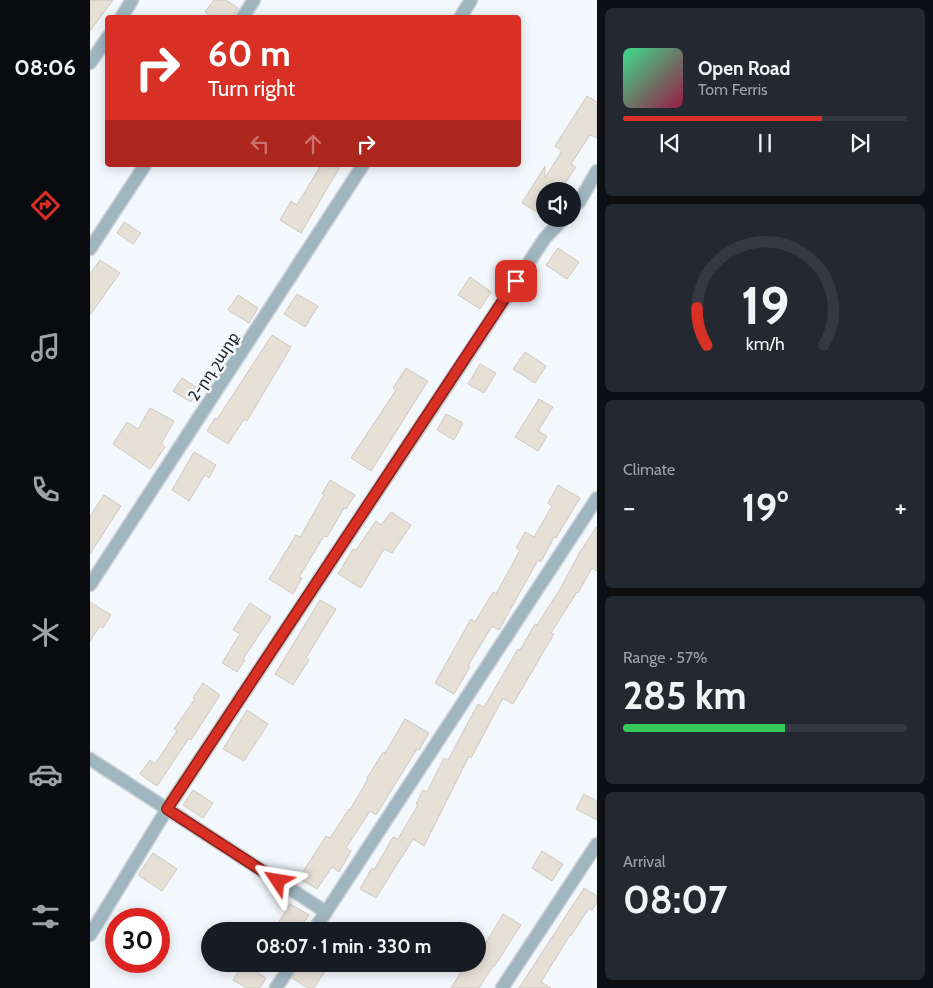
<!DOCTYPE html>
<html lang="en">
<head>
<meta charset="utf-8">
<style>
	body { margin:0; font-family:Cabin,"Noto Sans Armenian",sans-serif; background:#242831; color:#f1f3f6; height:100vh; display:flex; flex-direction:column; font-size:19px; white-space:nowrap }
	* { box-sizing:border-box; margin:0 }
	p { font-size:16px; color:#9ea1a6 }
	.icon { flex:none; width:28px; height:28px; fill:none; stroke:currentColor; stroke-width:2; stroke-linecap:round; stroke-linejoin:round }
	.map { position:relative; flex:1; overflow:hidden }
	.details { display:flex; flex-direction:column; gap:8px; padding:8px; background:#0d0f14; width:336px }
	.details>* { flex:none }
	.top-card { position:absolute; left:15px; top:15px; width:416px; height:152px; border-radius:5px; box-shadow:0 2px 12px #0003; background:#d93025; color:#fff; overflow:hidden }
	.buttons { position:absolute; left:446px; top:182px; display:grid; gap:10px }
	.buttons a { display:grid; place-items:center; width:45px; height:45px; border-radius:50%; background:#171b24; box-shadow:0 2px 12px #0003; font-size:25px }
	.speed { position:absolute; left:15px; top:908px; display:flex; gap:10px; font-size:25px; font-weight:700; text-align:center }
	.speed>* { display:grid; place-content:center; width:65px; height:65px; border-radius:50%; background:#171b24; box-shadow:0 2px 12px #0003; line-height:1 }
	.speed .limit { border:8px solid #d22; background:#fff; color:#111 }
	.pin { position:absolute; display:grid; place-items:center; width:42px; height:42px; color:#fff; margin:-21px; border-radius:10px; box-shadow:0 2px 8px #0006 }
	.me { position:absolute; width:55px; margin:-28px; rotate:303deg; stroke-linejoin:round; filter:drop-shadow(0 0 4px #0008) }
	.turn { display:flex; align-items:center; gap:18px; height:105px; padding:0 20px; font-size:22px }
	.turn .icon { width:65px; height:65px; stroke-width:2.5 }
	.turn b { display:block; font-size:35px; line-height:42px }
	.lanes { display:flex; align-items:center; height:48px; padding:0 20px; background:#0003; justify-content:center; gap:25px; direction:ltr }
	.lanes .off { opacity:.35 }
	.big { font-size:38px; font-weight:700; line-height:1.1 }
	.details .tile { flex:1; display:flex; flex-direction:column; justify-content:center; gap:8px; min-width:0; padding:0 18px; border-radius:8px; background:#242831 }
	.details .dial { align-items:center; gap:0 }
	.dial svg { height:130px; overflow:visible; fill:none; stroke:#363941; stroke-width:7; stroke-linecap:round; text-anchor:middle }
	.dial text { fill:#f1f3f6; stroke:none }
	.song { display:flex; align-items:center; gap:15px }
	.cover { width:60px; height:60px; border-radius:8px; background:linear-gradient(135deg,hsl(150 70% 55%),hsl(340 70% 35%)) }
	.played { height:5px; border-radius:2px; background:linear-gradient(90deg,#d93025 70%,#363941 70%) }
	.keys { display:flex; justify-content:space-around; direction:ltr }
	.heat { display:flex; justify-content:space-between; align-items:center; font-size:28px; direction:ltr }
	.charge { height:8px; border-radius:4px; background:linear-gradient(90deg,#34c759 57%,#363941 0) }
	.trip { position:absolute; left:111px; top:922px; width:285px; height:50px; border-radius:25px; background:#171b24; box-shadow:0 2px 12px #0003; font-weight:700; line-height:50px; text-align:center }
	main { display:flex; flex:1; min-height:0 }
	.tabs { display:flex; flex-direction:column; width:90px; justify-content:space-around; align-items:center; background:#090b0e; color:#9ea1a6 }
	.tabs .icon { width:35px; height:35px }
	.tabs .selected { color:#d93025 }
	.tabs b { font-size:22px; color:#f1f3f6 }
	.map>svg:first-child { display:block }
	.building { fill:#e7e0d7; stroke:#d0c9c0 }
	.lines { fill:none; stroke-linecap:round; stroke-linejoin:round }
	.street-casing { stroke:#cdd2d6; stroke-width:15 }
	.street { stroke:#9fb6c1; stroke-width:12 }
	.route-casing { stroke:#8d1f18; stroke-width:12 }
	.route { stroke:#d93025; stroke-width:9 }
	.labels { text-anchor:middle; stroke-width:5; stroke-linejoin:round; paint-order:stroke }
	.street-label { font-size:16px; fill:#202427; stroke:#f3f8fd }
</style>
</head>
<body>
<main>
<nav class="tabs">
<b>08:06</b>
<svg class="icon selected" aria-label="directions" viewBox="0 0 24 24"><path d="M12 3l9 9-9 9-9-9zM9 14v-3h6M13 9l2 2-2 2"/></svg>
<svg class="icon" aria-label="music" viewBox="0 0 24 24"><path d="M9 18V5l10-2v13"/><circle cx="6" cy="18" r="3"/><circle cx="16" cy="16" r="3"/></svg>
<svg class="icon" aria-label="phone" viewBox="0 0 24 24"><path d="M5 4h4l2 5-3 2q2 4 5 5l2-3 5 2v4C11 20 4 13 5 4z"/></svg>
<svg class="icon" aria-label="climate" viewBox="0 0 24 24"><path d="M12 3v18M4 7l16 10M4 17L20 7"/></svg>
<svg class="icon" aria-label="car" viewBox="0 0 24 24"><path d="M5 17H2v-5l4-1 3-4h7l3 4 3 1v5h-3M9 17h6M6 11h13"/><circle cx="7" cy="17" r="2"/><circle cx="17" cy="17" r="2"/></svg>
<svg class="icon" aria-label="filters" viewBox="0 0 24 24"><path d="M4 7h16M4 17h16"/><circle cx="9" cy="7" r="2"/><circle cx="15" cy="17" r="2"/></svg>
</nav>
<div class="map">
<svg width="507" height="988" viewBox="0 0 507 988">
	<rect width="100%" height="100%" fill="#f3f8fd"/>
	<g class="building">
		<polygon points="0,0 23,0 0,31"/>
		<polygon points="124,0 136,0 148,8 142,18 123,18 115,12"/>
		<polygon points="497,96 507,102 507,138 500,135 481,164 486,167 470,191 455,191 455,217 432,203 455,166 455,178 472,151 465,146"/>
		<polygon points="231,165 251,165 211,233 190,220 201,201 207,205"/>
		<polygon points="34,222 51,233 43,244 27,233"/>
		<polygon points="468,248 489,262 477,279 456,265"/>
		<polygon points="10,260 30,273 0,315 0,274"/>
		<polygon points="380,277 401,292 390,309 368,295"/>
		<polygon points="207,294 228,306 215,327 194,314"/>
		<polygon points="148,295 168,308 159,323 138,310"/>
		<polygon points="182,335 201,347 157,421 154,419 138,444 117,431 125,418 127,419"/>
		<polygon points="435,352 456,366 445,383 423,369"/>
		<polygon points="390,364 406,373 394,393 378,384"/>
		<polygon points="316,368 338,381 281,471 261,458 306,390 303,388"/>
		<polygon points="92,378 109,389 101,402 83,391"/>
		<polygon points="449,399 463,407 448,431 457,436 448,451 425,437"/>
		<polygon points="60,408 84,421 71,444 75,447 60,469 23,444 37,422 48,429"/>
		<polygon points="356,414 373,423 364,440 347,430"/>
		<polygon points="104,452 126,465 119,478 115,475 99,501 82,490"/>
		<polygon points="240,480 265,495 256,509 254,508 237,537 234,536 209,577 212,578 203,594 179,579 206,535 210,537 234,495 232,494"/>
		<polygon points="468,485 490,498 466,538 464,537 451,562 448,560 409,630 402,626 378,666 380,667 364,694 345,683 381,619 385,622 403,592 406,594 430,550 426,548 435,532 444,537 462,506 458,503"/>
		<polygon points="14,495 31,506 0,554 0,516"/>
		<polygon points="301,512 321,525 302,553 294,549 271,588 248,574 263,549 266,550 286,521 291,525"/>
		<polygon points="507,526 507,571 502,568 488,593 487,592 461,633 464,634 423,704 413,698 381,758 379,756 334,846 323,839 286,898 270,889 282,868 284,870 303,837 308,839 328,805 326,804 333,790 337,792 354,758 358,760 388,704 394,707 428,649 430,650 445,624 447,625 470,589 490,552"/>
		<polygon points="230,600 246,609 216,658 219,660 203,685 185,674"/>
		<polygon points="0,602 21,615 13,628 10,626 0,641"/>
		<polygon points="160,603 181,617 153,659 155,660 147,672 132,663 150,634 143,630"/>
		<polygon points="113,683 130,695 101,740 99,738 67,786 50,774 60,760 65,764 87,731 84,729 105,699 103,698"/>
		<polygon points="157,710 178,724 154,761 133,749"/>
		<polygon points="315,719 339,733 329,750 327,749 286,815 280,811 256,848 261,851 249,872 242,867 227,889 209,878 236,836 240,838 259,809 260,810 278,779 277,778 293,752 295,753"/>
		<polygon points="103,790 123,803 113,818 93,805"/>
		<polygon points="494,794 507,801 507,820 486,809"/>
		<polygon points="452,851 473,864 462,881 442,868"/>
		<polygon points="63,853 87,869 72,891 48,875"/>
		<polygon points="494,888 507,896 507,903 502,910 499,908 481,936 480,935 451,982 461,988 429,988"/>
		<polygon points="200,904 219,915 208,931 183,931"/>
		<polygon points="413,914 431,925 404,967 403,966 389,988 361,988 376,964 388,964 388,956"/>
		<polygon points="153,964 176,978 170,988 157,988 143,980"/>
		<polygon points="210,964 223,964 235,971 224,988 218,988 202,978"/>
	</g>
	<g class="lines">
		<g class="street-casing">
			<g id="street">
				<polyline points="31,18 42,0"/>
				<polyline points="152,18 164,0"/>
				<polyline points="370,18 381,0"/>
				<polyline points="0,63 18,37"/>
				<polyline points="482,208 489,202 507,171"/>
				<polyline points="0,249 55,165"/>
				<polyline points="0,585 273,165"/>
				<polyline points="0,759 236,912 223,931"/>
				<polyline points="236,912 507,498"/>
				<polyline points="0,935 77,809 455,238 473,219"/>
				<polyline points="186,988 202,964"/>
				<polyline points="412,988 507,844"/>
			</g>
		</g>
		<use href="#street" class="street"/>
	</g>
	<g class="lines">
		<g class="route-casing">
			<polyline id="route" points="188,881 77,809 426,281"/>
		</g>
		<use href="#route" class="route"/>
	</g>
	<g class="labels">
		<g class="street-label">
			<text transform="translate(123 366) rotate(-57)" y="6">2-րդ շարք</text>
		</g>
	</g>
</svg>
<div class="buttons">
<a><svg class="icon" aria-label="sound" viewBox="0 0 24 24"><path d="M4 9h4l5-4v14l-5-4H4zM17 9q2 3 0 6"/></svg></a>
</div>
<div class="speed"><div class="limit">30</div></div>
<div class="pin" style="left:426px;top:281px;background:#d93025"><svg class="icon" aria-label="arrive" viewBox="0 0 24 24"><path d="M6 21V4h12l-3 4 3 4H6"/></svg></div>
<svg class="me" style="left:188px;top:881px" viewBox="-20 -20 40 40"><path d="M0-17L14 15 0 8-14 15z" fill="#d93025" stroke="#fff" stroke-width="4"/></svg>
<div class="trip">08:07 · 1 min · 330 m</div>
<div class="top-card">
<div class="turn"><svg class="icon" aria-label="right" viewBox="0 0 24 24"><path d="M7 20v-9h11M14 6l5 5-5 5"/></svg><div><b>60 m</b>Turn right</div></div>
<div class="lanes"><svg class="icon off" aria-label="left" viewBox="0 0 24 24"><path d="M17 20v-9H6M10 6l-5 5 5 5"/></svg><svg class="icon off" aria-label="ahead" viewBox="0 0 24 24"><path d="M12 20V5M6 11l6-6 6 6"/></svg><svg class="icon" aria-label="right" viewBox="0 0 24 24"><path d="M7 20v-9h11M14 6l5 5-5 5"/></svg></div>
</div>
</div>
<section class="details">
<div class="tile">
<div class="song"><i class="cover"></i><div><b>Open Road</b><p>Tom Ferris</p></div></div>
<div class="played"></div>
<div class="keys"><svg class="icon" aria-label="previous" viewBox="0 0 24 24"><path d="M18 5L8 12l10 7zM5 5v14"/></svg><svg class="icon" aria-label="pause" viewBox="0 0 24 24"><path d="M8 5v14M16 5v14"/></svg><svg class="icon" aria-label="next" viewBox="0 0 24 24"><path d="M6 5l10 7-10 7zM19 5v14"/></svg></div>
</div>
<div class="tile dial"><svg viewBox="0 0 100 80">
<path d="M14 69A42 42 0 1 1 86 69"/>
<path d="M14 69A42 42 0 0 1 8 46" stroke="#d93025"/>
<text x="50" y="56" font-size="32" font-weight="700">19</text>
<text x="50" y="72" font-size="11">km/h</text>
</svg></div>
<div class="tile"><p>Climate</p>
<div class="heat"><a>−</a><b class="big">19°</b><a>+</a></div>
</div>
<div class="tile"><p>Range · 57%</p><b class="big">285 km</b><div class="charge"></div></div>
<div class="tile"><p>Arrival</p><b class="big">08:07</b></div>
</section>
</main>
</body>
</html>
